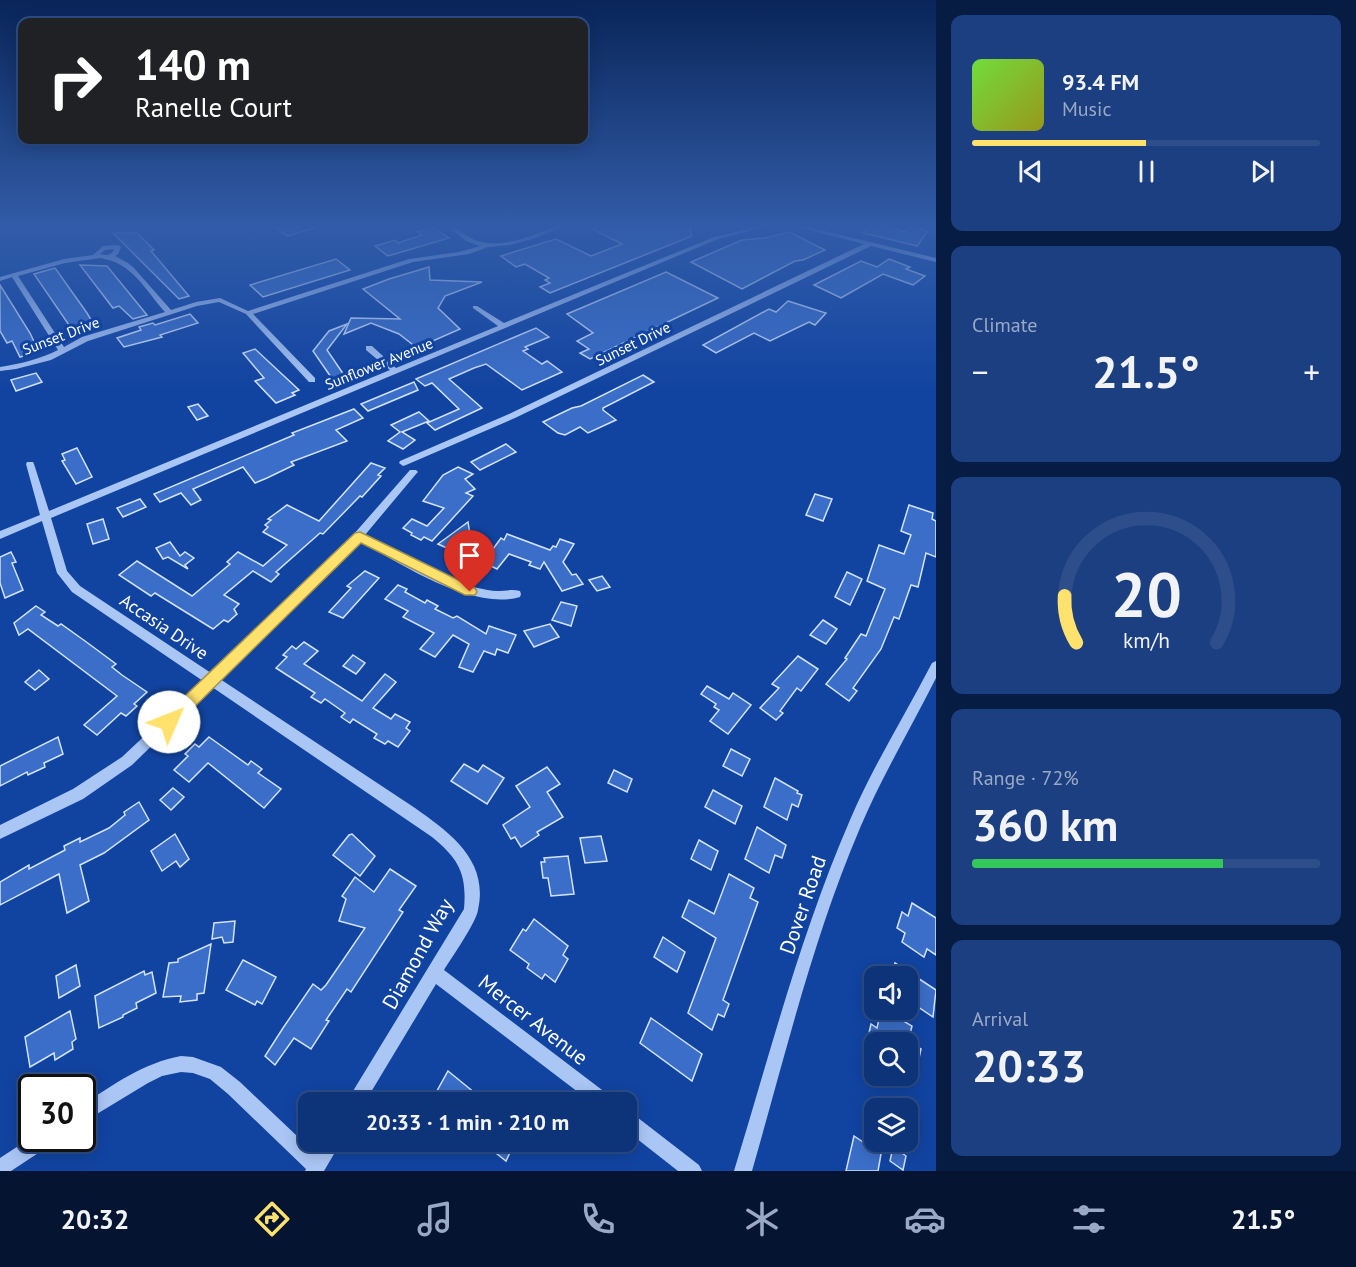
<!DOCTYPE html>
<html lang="en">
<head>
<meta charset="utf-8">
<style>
	body { margin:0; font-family:"PT Sans",sans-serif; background:#1b3f80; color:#f1f3f6; height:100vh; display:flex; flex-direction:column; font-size:22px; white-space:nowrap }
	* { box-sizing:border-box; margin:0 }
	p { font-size:20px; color:#9aaac6 }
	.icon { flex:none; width:33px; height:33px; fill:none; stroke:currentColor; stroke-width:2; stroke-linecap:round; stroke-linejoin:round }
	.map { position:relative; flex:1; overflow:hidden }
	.sheet { display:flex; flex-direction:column; gap:15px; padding:15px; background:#071c43; width:420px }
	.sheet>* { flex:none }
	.guide { position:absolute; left:18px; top:18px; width:570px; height:126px; border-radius:12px; box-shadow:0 3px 15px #0003,0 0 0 2px #2d4e8a; background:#202124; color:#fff; overflow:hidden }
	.fabs { position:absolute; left:864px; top:966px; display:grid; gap:12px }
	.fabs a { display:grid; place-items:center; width:54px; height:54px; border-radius:12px; background:#0d3379; box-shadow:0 3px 15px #0003,0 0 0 2px #2d4e8a; font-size:30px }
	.speed { position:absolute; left:18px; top:1074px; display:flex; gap:12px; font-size:30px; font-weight:700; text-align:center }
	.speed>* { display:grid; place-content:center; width:78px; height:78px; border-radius:50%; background:#0d3379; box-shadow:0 3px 15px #0003,0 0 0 2px #2d4e8a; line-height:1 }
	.speed .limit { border:3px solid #111; border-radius:9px; background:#fff; color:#111 }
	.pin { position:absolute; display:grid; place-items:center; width:51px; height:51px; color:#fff; margin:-62px -26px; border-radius:50% 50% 50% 0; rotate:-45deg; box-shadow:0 0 6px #0007 }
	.pin .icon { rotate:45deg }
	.me { position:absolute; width:66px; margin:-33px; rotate:46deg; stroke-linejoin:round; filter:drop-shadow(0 0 4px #0008) }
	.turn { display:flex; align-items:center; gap:21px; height:126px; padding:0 18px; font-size:27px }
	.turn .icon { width:78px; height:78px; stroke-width:2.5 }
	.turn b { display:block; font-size:42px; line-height:51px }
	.big { font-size:45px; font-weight:600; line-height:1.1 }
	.sheet .tile { flex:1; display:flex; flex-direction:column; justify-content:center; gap:9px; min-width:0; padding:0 21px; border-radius:12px; background:#1b3f80 }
	.sheet .dial { align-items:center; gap:0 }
	.dial svg { height:156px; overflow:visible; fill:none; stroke:#2d4e8a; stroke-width:7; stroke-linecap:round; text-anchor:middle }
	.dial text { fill:#f1f3f6; stroke:none }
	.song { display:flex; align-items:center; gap:18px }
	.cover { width:72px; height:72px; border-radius:9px; background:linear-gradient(135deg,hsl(100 70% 55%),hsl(60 70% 35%)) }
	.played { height:6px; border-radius:3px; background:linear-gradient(90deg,#ffe16e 50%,#2d4e8a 50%) }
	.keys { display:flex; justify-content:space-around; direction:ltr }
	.heat { display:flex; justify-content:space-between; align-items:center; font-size:33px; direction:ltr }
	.charge { height:9px; border-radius:4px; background:linear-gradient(90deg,#34c759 72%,#2d4e8a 0) }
	.trip { position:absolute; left:298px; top:1092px; width:339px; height:60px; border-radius:12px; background:#0d3379; box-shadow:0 3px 15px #0003,0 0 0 2px #2d4e8a; font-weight:600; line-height:60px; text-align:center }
	.menu { display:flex; height:96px; justify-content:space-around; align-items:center; background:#051430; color:#9aaac6 }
	.menu .icon { width:42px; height:42px }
	.menu .current { color:#ffe16e }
	.menu b { font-size:27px; color:#f1f3f6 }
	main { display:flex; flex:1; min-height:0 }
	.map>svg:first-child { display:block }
	.building { fill:#3a6ec8; stroke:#d3e3fe; stroke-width:1.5 }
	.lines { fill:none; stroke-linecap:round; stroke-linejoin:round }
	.minor { fill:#aac6f5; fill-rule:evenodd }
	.route { fill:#ffe16e; stroke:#a69248; stroke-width:1.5 }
	.labels { text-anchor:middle; stroke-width:6; stroke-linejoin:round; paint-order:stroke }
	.far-street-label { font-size:15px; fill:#fff; stroke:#1144a1 }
	.street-label { font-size:18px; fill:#fff; stroke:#1144a1 }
	.near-street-label { font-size:21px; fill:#fff; stroke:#1144a1 }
</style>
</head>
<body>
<main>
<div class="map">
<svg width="936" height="1171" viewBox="0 0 936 1171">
	<rect width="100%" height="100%" fill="#1144a1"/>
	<g class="building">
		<polygon points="272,225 315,225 315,228 287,236"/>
		<polygon points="604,225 690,225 692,236 550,293 540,287 550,283 545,280 549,278 525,264 516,267 501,256 556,239 591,256 622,244 592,229"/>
		<polygon points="869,225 879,225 906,232 910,226 928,231 917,246 863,233"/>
		<polygon points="432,227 449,238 388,256 375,246 395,240 398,243 422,235 417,232"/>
		<polygon points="789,232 825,250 803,260 795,261 742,289 691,262 742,240 765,238"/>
		<polygon points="113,233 137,233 154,250 151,251 189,296 179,299"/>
		<polygon points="336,259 350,270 263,297 250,285"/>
		<polygon points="889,259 910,267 906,269 925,276 913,285 883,274 841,298 814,285 861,261 877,267"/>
		<polygon points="80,265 107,266 147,315 133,319 119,306 113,308"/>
		<polygon points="429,267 430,280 482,282 445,296 438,308 460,329 417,348 399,334 371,323 344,334 351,318 400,319 363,289 389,279"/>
		<polygon points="55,268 87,313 94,325 73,331 34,274"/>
		<polygon points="666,272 718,298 590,359 580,353 589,349 577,341 593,333 567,314"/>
		<polygon points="0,285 30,333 37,348 35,349 37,352 20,357 12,341 7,343 0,331"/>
		<polygon points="788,301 826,313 815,325 809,322 770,341 754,333 716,353 703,345 769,309 776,312"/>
		<polygon points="190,314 198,323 160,335 162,337 124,347 117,338 141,330 139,327 153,323 155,325"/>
		<polygon points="347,324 327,350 344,375 333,380 313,351 329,331"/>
		<polygon points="536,328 549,337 525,347 528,349 523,351 542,364 547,361 562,372 522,390 486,364 474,368 449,379 482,408 435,430 427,423 459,409 432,383 425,386 416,379"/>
		<polygon points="255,349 299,390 292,393 295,395 276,403 255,381 264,378 243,353"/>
		<polygon points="36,373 42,382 16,391 11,380"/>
		<polygon points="643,375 654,382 603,408 603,410 616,420 588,433 580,427 565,435 558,433 543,422 572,408 581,406"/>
		<polygon points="414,382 418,390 368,411 361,404"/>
		<polygon points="198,404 208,416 197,420 188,407"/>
		<polygon points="354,409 363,418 336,430 347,441 291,462 294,465 267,478 255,483 243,467 193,489 201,500 191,505 181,493 160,502 154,494 294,435 292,433"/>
		<polygon points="419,412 429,421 402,432 415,440 403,449 388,441 400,432 391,425"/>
		<polygon points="506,444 516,452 480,470 471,462"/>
		<polygon points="77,448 92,477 76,484 62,461 65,460 62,454"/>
		<polygon points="371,463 385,468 378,475 381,476 362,497 360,496 323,534 320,533 276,572 279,574 271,582 253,571 224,595 239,604 234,609 237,614 228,622 224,620 213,629 155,593 151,596 119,575 137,561 192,596 230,564 227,562 238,552 263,566 287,545 263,532 268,527 265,525 271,520 268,519 287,505 319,521"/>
		<polygon points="458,467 473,474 465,479 475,489 466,493 473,496 432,541 424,537 421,540 411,535 412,533 403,528 412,519 427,526 444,508 423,501 443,475"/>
		<polygon points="815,494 832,499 823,521 806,515"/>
		<polygon points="140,499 146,507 123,517 117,508"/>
		<polygon points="909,505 933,513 932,519 936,521 936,557 926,553 918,587 911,585 899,619 894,617 881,649 853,688 857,691 849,701 826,684 847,659 845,658 861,634 866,636 885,589 867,581 879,545 904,554 911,535 901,531"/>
		<polygon points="103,519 109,539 93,544 87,524"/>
		<polygon points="468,522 471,540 493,549 501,538 504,540 507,534 550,550 553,546 556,547 560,539 574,544 563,562 572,575 576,574 583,584 562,591 544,562 540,569 529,565 531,562 509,554 497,569 487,564 484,569 473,564 475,561 438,544"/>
		<polygon points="170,542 180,556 185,552 194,558 185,565 188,569 168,557 163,559 156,548"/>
		<polygon points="11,552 16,562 12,563 23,590 5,598 0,583 0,557"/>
		<polygon points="365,571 379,578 343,618 329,612 351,588 347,586"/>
		<polygon points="847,572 862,579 850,605 835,597"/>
		<polygon points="602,576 610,587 597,591 589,580"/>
		<polygon points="398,585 407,589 405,592 425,603 427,600 438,606 435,609 453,618 457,616 486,634 489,626 516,635 508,653 497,649 495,655 484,651 473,672 459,667 469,644 453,635 435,657 420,649 434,633 403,617 408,611 385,599"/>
		<polygon points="561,602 577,606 571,626 552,620"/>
		<polygon points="36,606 45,612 41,615 58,626 61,624 85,641 116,664 112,667 122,675 147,692 134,704 137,706 126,716 121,713 97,735 84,725 117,696 28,629 19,635 14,623"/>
		<polygon points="823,620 837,629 826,644 810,635"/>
		<polygon points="550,624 559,637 534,647 524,631"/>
		<polygon points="304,642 318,651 304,664 362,701 385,674 396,682 373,708 391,719 395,714 410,722 406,728 410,731 398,747 388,741 385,744 374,738 377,734 353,719 350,723 341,717 345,713 325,699 321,703 311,697 315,693 276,668 287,657 283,655 292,646 296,649"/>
		<polygon points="353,655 365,663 356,674 343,666"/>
		<polygon points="798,656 818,669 801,691 797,688 780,711 783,713 776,720 760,708 779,688 772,684"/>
		<polygon points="39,670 49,679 35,690 25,682"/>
		<polygon points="707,686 729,699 733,693 751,705 728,734 710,721 719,710 714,707 716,704 701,694"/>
		<polygon points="58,737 63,754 44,763 45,767 28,775 27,772 0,786 0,766"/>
		<polygon points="209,737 248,765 251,761 262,769 258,773 281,789 264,808 208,763 189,782 174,770 188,756 185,754 195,744 199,747"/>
		<polygon points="731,749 750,759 742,776 723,766"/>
		<polygon points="464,764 478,772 483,765 504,778 487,804 451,781"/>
		<polygon points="547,767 560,784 547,792 563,817 537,832 539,835 521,847 515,837 511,839 503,825 530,807 516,786"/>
		<polygon points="614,770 632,779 627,792 608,783"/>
		<polygon points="775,778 798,791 797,793 802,795 798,807 792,804 787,820 764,807"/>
		<polygon points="173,788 184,797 171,810 160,800"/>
		<polygon points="713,790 742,806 735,824 705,807"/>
		<polygon points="139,802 149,820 104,853 80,865 89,901 67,913 59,874 0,905 0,882 29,865 29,869 65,850 64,846 80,838 80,842 109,828 125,815 124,812"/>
		<polygon points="757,827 786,845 782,858 775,855 769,873 745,859"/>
		<polygon points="175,834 189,859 180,867 176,861 162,871 151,851"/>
		<polygon points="352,834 375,856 360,876 333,855 349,835"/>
		<polygon points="601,836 607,861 585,863 580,838"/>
		<polygon points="699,840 718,851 711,870 691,859"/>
		<polygon points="568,856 574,894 551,896 548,878 543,878 541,862 545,862 544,858"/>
		<polygon points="390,869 416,886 399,910 403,912 351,992 347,989 326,1020 329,1021 311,1049 294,1038 275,1065 265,1056 283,1028 313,984 321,990 326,985 365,928 339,921 346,899 342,896 355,877 374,892"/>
		<polygon points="729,874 754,888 750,898 758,902 723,1000 729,1004 724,1017 718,1014 712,1030 688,1013 716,938 682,917 689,900 714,914"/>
		<polygon points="912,903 936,918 936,955 927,949 924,957 902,942 905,933 897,928 902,912 908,916"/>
		<polygon points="534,919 568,946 563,955 568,959 555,982 545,974 542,979 527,968 529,964 510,950 523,929 526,931"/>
		<polygon points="235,921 233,942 224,943 222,937 212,939 214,923"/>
		<polygon points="663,937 685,952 677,972 654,957"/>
		<polygon points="211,944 204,993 197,994 197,1000 180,1002 181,996 163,997 169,963 178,962 178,959"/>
		<polygon points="243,960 276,977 262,1004 257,1001 255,1005 226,990"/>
		<polygon points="895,963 936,990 933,1017 908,1000 908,976 891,976"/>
		<polygon points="76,965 80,986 59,998 56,976"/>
		<polygon points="144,971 145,975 152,972 156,993 136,1003 137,1008 123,1015 123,1017 99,1028 95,996"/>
		<polygon points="881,1010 885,1010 912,1026 908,1042 921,1049 918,1063 908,1056 908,1042 867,1042 871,1024 877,1028"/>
		<polygon points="70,1011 76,1039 72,1042 73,1049 55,1060 54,1053 30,1067 25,1037"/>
		<polygon points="651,1018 702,1054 692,1081 640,1043"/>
		<polygon points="448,1071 486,1102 439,1102 433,1098"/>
		<polygon points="854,1136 881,1154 878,1171 846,1171"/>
		<polygon points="482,1142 515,1142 506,1161"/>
		<polygon points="893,1147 906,1156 903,1170 890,1161"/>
	</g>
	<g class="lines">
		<g class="minor">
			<path d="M 445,225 C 457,225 466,238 478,241 C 505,249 535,234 560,225 L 568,225 L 535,238 L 510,245 L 488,247 L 469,254 L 413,262 L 253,314 L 315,378 L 315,382 L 309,382 L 246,314 L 219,302 L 197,306 L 88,341 L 51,360 L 16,369 L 0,371 L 0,367 C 20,364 40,359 58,350 L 12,277 L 0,281 L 0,277 L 64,259 L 93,255 L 103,246 L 118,245 L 121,247 L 118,254 L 115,256 L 128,263 L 134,268 L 171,310 L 196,302 L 220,298 L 248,311 L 409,259 L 459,252 L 480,246 L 466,241 ZM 114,249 L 112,253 L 107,255 L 100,254 L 105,250 ZM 100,258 C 133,263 144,289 165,312 L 82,337 L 64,347 L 18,276 L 65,263 Z"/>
			<path d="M 764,225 L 774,225 L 718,239 L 51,518 L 67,571 L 80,586 L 211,673 L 339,551 L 410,470 L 416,470 L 418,472 L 416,474 L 365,535 C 401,554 438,580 478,588 C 484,589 491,591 497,591 C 505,591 512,589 520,591 L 521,594 L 520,597 C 472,611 401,564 360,541 L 347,557 L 220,679 L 415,808 C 450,833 489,860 478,910 C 476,923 452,957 444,970 L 610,1096 L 612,1102 L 591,1102 L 436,984 L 365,1102 L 348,1102 L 350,1096 L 464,909 C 467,874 459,859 432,837 L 212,687 L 132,765 L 83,799 L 0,839 L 0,825 L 73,789 L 122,757 L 203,681 L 72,592 L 57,573 L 42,521 L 0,539 L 0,531 L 40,515 L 26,464 L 27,462 L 33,462 L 34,464 L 49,511 L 390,370 L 366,350 L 366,346 L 372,346 L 396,368 L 498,326 L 473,308 L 473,306 L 477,306 L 504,323 L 714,237 Z"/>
			<polygon points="790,225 800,225 936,258 936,262 871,246 515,418 406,465 403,466 399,463 400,461 509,414 864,244"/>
			<path d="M 936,661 L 936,678 C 911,728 882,776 860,828 C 813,938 785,1056 752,1171 L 734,1171 C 770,1053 801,933 850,820 C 873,766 905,715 932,663 Z"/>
			<path d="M 181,1056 L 193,1057 L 221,1067 L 240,1082 L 315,1153 L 322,1142 L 341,1142 L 324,1171 L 305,1171 L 306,1169 L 228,1094 L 210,1079 L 193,1073 L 181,1072 L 162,1076 L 148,1083 L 82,1123 L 82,1105 C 115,1084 143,1063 181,1056 Z"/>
			<polygon points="627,1111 633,1114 699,1165 702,1171 678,1171 627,1131"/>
			<polygon points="32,1137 32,1138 55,1138 52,1144 11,1171 0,1171 0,1158"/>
		</g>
	</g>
	<linearGradient id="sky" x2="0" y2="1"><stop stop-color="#092559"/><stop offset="0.58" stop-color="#325ca8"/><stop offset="1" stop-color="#325ca8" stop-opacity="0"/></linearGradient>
	<rect width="936" height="389" fill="url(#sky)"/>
	<polygon class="route" points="360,532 475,588 477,592 475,595 465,595 361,543 174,727 169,729 163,727 161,722 163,717 355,533"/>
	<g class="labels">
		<g class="far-street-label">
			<text transform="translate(61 336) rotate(-21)" y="5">Sunset Drive</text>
			<text transform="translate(633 344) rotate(-26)" y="5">Sunset Drive</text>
			<text transform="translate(379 364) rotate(-22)" y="5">Sunflower Avenue</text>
		</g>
		<g class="street-label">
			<text transform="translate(164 627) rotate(34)" y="6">Accasia Drive</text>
		</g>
		<g class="near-street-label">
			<text transform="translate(803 905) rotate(-71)" y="7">Dover Road</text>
			<text transform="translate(418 954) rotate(-61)" y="7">Diamond Way</text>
			<text transform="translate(533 1020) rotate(38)" y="7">Mercer Avenue</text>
		</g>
	</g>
</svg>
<div class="fabs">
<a><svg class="icon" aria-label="sound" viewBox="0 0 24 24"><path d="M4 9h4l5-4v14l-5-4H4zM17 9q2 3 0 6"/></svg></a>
<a><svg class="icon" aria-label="search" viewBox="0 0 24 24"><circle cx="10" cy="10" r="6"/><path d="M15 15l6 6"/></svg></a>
<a><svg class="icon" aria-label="layers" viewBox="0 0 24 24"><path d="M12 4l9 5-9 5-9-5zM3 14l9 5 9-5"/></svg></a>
</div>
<div class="speed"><div class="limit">30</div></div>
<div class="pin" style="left:470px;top:592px;background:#d93025"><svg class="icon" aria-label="arrive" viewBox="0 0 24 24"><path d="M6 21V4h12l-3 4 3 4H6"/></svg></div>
<svg class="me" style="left:169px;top:722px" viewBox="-20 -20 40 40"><circle r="19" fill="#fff"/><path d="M0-13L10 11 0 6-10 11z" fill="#ffe16e"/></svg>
<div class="trip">20:33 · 1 min · 210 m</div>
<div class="guide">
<div class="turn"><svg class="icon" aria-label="right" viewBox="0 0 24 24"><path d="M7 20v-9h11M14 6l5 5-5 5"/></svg><div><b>140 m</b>Ranelle Court</div></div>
</div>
</div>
<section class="sheet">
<div class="tile">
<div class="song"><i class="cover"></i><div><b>93.4 FM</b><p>Music</p></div></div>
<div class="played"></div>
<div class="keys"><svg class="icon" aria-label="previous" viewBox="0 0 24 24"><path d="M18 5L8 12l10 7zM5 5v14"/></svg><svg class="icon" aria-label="pause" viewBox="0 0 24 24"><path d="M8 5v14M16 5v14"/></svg><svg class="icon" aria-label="next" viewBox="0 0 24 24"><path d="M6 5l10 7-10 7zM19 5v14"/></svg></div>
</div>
<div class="tile"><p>Climate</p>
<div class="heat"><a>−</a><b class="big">21.5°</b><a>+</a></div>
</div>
<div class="tile dial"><svg viewBox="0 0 100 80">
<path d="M14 69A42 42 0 1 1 86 69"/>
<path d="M14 69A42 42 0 0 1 8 45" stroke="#ffe16e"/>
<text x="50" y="56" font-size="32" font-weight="700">20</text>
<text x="50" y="72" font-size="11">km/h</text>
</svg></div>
<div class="tile"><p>Range · 72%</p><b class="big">360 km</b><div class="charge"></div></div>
<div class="tile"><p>Arrival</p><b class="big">20:33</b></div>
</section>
</main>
<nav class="menu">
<b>20:32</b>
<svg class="icon current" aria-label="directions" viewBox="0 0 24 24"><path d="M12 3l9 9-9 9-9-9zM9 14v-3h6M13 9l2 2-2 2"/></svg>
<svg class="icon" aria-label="music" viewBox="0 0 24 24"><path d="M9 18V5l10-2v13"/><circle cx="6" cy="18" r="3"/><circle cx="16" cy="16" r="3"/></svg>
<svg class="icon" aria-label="phone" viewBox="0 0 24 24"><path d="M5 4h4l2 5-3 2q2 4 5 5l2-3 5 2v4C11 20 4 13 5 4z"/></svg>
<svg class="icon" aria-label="climate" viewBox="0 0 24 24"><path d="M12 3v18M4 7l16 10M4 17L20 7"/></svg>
<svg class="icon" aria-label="car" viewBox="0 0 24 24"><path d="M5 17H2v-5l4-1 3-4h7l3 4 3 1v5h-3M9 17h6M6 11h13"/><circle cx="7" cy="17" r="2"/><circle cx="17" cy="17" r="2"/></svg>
<svg class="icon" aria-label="filters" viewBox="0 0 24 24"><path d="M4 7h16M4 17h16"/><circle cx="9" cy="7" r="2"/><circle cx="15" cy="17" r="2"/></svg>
<b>21.5°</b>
</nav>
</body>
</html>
